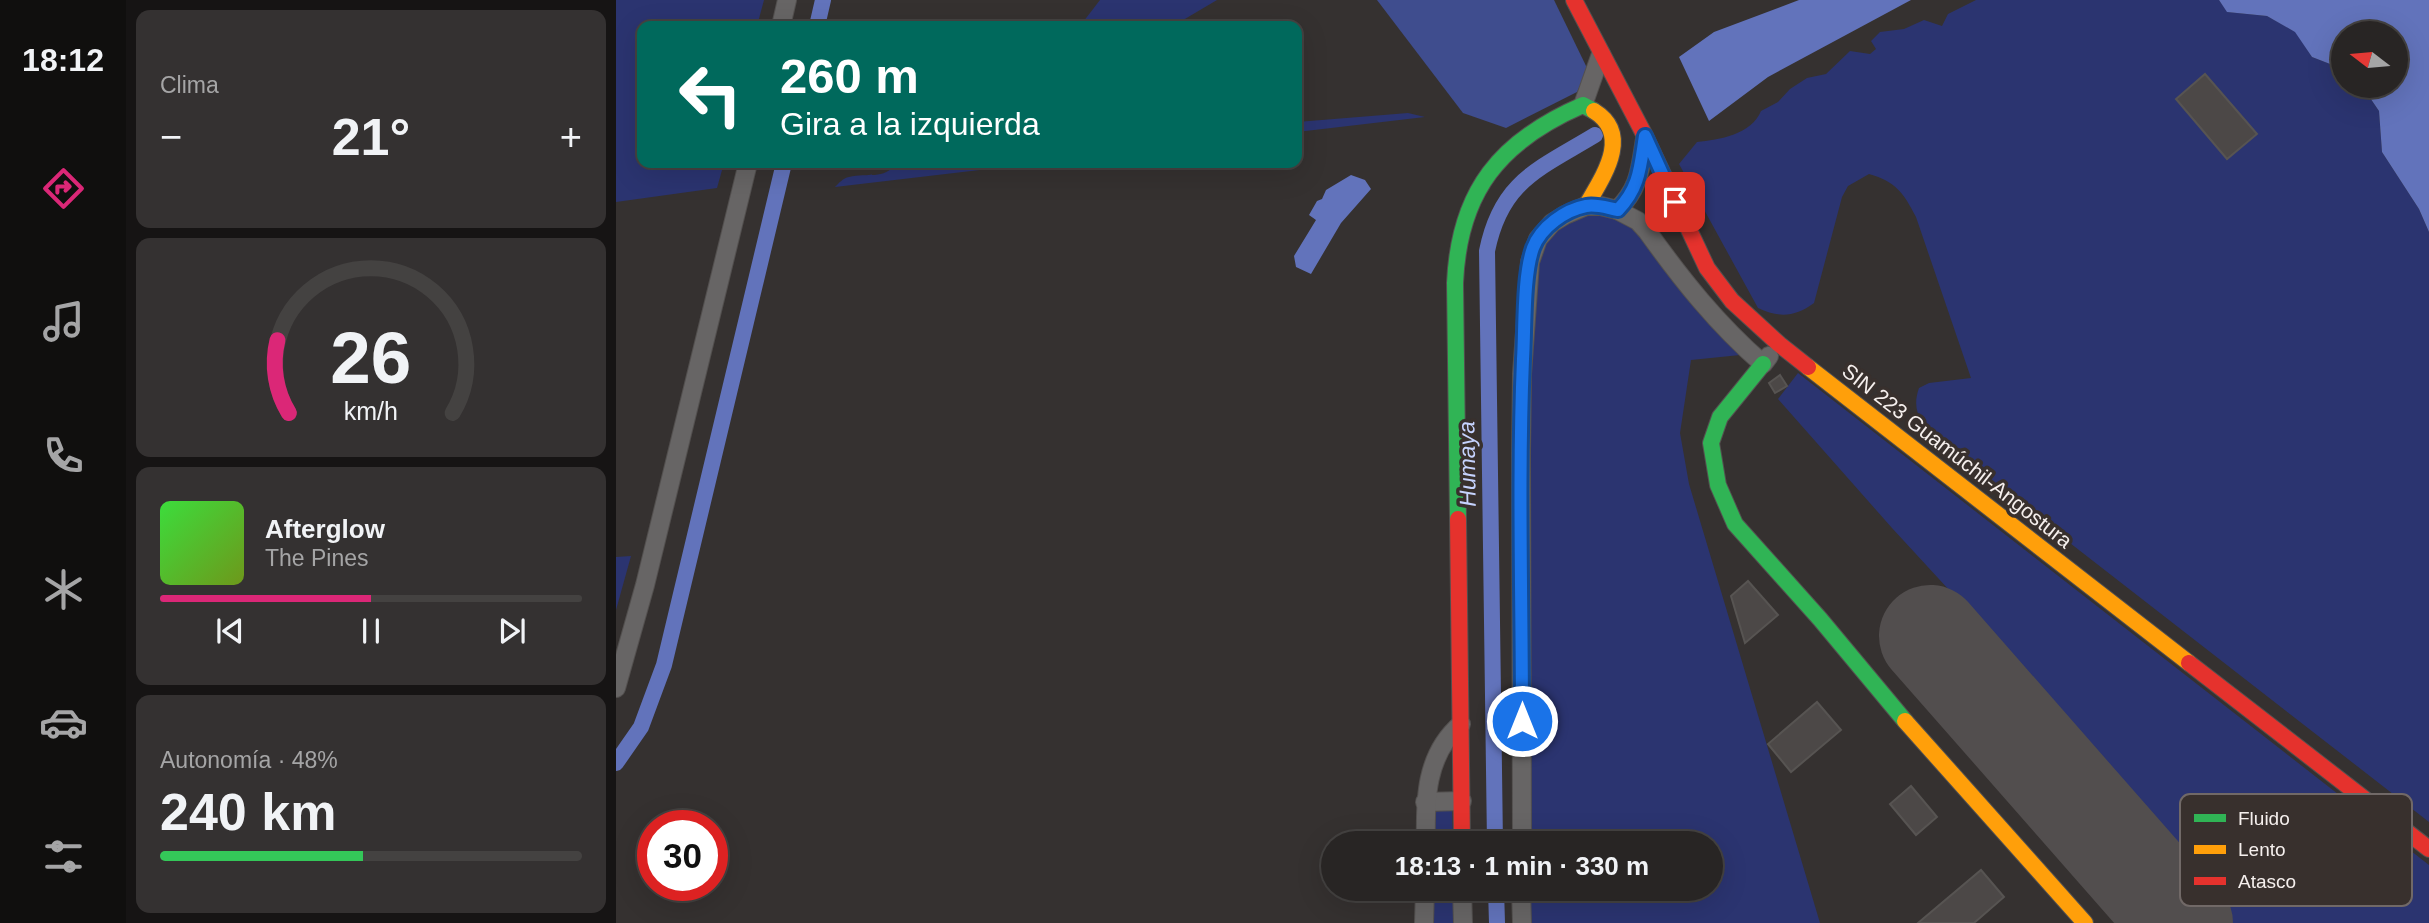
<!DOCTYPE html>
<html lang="es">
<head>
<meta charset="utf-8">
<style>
	body { margin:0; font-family:Helvetica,sans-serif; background:#343131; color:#f1f3f6; height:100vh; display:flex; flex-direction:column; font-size:26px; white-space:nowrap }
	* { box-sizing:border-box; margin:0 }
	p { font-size:23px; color:#a5a5a6 }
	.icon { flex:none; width:38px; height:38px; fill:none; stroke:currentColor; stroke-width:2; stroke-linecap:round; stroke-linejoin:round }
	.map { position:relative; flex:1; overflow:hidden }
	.drawer { display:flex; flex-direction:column; gap:10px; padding:10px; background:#161414; width:490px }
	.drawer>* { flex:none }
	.guide { position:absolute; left:21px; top:21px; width:665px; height:147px; border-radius:14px; box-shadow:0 7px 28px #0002,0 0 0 2px #444241; background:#00695c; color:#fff; overflow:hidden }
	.needle { width:46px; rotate:286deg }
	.buttons { position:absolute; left:1715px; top:21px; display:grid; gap:14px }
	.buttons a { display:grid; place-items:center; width:77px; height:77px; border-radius:50%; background:#282524; box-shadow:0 7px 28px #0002,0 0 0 2px #444241; font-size:35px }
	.speed { position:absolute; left:21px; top:810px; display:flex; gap:14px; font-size:35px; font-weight:700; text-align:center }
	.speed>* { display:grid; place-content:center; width:91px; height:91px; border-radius:50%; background:#282524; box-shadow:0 7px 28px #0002,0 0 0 2px #444241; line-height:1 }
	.speed .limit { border:10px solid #d22; background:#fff; color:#111 }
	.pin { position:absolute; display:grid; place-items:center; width:60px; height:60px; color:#fff; margin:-30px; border-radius:14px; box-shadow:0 4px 10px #0006 }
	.me { position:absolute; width:77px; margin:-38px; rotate:0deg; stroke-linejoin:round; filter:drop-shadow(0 0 5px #0008) }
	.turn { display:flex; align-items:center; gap:24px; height:147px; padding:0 28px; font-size:32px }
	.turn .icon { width:91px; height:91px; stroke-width:2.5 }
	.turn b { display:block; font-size:49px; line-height:60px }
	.big { font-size:52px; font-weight:700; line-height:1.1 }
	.drawer .tile { flex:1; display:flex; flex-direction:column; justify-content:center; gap:10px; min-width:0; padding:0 24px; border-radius:14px; background:#343131 }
	.drawer .dial { align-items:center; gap:0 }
	.dial svg { height:182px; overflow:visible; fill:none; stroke:#444241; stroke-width:7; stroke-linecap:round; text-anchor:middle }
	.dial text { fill:#f1f3f6; stroke:none }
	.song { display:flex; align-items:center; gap:21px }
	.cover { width:84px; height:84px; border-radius:10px; background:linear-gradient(135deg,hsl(120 70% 55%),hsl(80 70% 35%)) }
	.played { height:7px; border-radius:4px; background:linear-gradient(90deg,#db2777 50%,#444241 50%) }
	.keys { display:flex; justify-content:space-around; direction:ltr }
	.heat { display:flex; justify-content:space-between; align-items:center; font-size:38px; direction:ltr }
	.charge { height:10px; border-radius:5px; background:linear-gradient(90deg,#34c759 48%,#444241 0) }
	.trip { position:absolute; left:705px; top:831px; width:402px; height:70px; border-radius:35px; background:#282524; box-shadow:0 7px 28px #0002,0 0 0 2px #444241; font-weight:700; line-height:70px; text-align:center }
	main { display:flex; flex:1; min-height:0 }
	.dock { display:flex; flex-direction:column; width:126px; justify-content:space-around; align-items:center; background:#100f0e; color:#a5a5a6 }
	.dock .icon { width:49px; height:49px }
	.dock .active { color:#db2777 }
	.dock b { font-size:32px; color:#f1f3f6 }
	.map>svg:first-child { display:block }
	.green { fill:#2b3470 }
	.forest { fill:#3f4d8e }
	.water { fill:#6273bb }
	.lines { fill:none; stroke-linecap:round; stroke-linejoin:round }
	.canal { stroke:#6273bb; stroke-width:16 }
	.runway { stroke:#524e4e; stroke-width:102 }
	.building { fill:#4c4847; stroke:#575452; stroke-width:2 }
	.street-casing { stroke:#53504f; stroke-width:20 }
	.fast-casing { stroke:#53504f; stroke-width:18 }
	.slow-casing { stroke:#53504f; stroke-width:18 }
	.jam-casing { stroke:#53504f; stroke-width:18 }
	.street { stroke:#676565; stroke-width:18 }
	.fast { stroke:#30b455; stroke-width:16 }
	.slow { stroke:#ff9f0a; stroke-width:16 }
	.jam { stroke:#e5322d; stroke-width:16 }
	.route-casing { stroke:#114b97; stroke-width:18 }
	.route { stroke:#1a73e8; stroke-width:12 }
	.labels { text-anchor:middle; stroke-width:7; stroke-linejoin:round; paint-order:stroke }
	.street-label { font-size:21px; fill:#f5efed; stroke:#38302d }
	.water-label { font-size:23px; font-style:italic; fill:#c6d3fe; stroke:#38302d }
	.key { fill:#38302d; stroke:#716967; stroke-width:2 }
	.key-label { font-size:19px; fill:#f5efed }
</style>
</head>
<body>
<main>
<nav class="dock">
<b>18:12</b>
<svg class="icon active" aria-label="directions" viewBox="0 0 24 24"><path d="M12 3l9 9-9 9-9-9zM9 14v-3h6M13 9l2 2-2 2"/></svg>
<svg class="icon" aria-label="music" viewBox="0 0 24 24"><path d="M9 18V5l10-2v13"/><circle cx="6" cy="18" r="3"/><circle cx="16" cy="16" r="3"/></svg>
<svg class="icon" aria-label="phone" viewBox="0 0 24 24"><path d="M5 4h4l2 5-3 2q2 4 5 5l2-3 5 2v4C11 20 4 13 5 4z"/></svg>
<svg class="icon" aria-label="climate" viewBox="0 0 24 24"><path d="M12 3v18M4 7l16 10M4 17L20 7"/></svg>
<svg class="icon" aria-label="car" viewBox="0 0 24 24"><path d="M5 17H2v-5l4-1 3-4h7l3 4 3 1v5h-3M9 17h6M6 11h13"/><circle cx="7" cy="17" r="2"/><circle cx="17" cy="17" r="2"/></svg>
<svg class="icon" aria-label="filters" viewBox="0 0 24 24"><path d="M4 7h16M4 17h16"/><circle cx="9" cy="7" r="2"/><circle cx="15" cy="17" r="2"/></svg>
</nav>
<section class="drawer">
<div class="tile"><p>Clima</p>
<div class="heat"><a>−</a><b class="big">21°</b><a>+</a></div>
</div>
<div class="tile dial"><svg viewBox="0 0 100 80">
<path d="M14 69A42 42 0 1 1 86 69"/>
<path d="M14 69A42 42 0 0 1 9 37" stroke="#db2777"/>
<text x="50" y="56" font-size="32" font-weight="700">26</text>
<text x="50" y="72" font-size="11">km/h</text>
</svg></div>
<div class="tile">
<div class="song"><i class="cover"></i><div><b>Afterglow</b><p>The Pines</p></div></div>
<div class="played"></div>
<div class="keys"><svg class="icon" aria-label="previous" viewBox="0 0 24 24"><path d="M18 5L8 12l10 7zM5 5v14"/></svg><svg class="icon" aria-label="pause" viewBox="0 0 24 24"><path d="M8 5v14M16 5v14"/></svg><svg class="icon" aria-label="next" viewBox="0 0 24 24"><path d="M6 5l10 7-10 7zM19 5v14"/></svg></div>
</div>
<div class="tile"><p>Autonomía · 48%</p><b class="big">240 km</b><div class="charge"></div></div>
</section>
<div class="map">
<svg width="1813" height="923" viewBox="0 0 1813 923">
	<rect width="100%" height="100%" fill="#353130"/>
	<g class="green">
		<polygon points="0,0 148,0 141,26 26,26 26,163 108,163 101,188 0,202"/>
		<polygon points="484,0 601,0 557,26 464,26"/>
		<path d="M 1360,0 L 1603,0 L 1612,12 L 1651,16 L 1680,32 L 1696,57 L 1727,69 L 1727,86 L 1746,86 L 1763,111 L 1766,152 L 1803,209 L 1813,232 L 1813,822 L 1320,439 C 1305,422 1295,411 1303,388 L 1313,383 L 1355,378 L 1300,217 C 1287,192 1280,182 1253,174 L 1232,186 L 1226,197 L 1198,303 C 1179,317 1163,318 1142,308 L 1063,164 L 1081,142 C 1103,140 1136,134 1145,111 L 1162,102 L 1174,89 L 1191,78 L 1210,74 L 1234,51 L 1254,54 L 1260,49 L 1255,41 L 1264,32 L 1288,29 L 1308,20 L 1326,26 L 1332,14 Z"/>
		<polygon points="792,113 809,117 681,132 681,122"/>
		<path d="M 281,163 L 423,163 L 219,187 C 223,183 227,178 233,177 C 252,172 267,181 281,163 Z"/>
		<polygon points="970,201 1022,217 1134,354 1075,360 1064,433 1073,484 1204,923 908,923 907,889 1096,889 1096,844 908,843 909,721 900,306 915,247"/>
		<polygon points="1182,373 1813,865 1813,923 1589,923 1327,625 1346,604 1276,528 1162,399"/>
		<polygon points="15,556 0,610 0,557"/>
		<polygon points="836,810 837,843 811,844 815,812"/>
		<polygon points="806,889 837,889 837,923 803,923"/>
	</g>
	<polygon class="forest" points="761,0 938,0 972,70 961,92 890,128 847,113"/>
	<g class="water">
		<polygon points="1183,0 1295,0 1152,77 1093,121 1063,57 1098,32"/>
		<polygon points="1603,0 1813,0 1813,232 1803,209 1766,152 1763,111 1746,86 1780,86 1780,33 1727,33 1727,69 1696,57 1679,32 1651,16 1611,12"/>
		<polygon points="735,175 749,180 755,189 725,223 695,274 680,267 678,256 700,220 693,215 701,201 706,199 710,190"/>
	</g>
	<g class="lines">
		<g class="canal">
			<polyline points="201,26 207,0"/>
			<polyline points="0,763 25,727 48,665 168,163"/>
			<path d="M 879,844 L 871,251 C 885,181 923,169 979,135"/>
			<polyline points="880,889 881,923"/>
		</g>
		<polyline class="runway" points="1314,636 1566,923"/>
	</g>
	<g class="building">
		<polygon points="1589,74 1641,134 1611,159 1560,99"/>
		<polygon points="1164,375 1171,386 1159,393 1153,383"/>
		<polygon points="1132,581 1162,615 1129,643 1115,596"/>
		<polygon points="1201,702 1225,730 1175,772 1152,744"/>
		<polygon points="1295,786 1321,817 1300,835 1274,804"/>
		<polygon points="1365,870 1388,897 1358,923 1302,923"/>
	</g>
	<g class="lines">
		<g class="street-casing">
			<g id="street">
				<polyline points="165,26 171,0"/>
				<polyline points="967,105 985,54"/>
				<path d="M 1001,210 L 1022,221 L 1031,231 C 1066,280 1101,324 1147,364 L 1153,356"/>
				<polyline points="0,688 29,585 132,163"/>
				<polyline points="809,802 846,801"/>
				<path d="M 810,844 C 809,800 809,755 845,724"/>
				<path d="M 906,844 L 905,452 L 906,374 L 914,262 L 922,239 L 936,223 L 949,215 L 970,206 L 985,206 L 1001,210 C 1024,188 1024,169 1029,139"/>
				<polyline points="846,889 847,923"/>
				<polyline points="905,889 906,923"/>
				<polyline points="808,923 809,889"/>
			</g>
		</g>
		<g class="fast-casing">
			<g id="fast">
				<polyline points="1147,364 1104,417 1095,443 1102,485 1119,524 1204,619 1289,721"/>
				<path d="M 842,519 L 839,283 C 843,191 884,141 967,105 L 978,111"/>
			</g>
		</g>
		<g class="slow-casing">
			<g id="slow">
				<path d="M 970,206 C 986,178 1017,135 978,111"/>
				<polyline points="1192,367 1573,663"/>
				<polyline points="1289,721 1469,923"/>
			</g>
		</g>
		<g class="jam-casing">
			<g id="jam">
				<polyline points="958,0 1029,136 1091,268 1116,301 1163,344 1192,367"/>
				<polyline points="842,519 846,844"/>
				<polyline points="1573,663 1813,849"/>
			</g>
		</g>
		<use href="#street" class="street"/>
		<use href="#fast" class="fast"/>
		<use href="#slow" class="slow"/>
		<use href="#jam" class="jam"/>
	</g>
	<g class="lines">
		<g class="route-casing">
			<path id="route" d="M 906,721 C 906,600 902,479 907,359 C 909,328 907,276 917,248 C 925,227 949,210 970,206 C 981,204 991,208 1002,210 C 1024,187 1024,167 1029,136 L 1059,202"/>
		</g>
		<use href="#route" class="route"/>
	</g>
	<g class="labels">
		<g class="street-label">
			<text transform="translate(1341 456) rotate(38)" y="7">SIN 223 Guamúchil-Angostura</text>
		</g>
		<g class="water-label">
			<text transform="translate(851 464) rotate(-91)" y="8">Humaya</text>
		</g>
	</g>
	<rect x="1564" y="794" width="232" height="112" rx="10" class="key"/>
	<rect x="1578" y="814" width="32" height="8" fill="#30b455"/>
	<rect x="1578" y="845" width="32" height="9" fill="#ff9f0a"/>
	<rect x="1578" y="877" width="32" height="8" fill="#e5322d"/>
	<g class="key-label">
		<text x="1622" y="825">Fluido</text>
		<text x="1622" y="856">Lento</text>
		<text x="1622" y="888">Atasco</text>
	</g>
</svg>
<div class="buttons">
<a><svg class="needle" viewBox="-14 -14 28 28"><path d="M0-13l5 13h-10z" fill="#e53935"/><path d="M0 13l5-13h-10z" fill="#a5a5a6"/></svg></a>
</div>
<div class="speed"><div class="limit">30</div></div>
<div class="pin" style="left:1059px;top:202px;background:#d93025"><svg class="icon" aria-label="arrive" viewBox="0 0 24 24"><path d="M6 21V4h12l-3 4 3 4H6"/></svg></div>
<svg class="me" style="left:906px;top:721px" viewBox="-20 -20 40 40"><circle r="17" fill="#1a73e8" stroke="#fff" stroke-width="3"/><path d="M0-11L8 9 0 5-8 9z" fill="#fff"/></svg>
<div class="trip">18:13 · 1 min · 330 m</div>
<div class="guide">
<div class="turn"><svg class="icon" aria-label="left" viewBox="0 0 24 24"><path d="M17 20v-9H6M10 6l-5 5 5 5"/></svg><div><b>260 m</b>Gira a la izquierda</div></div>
</div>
</div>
</main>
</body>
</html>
